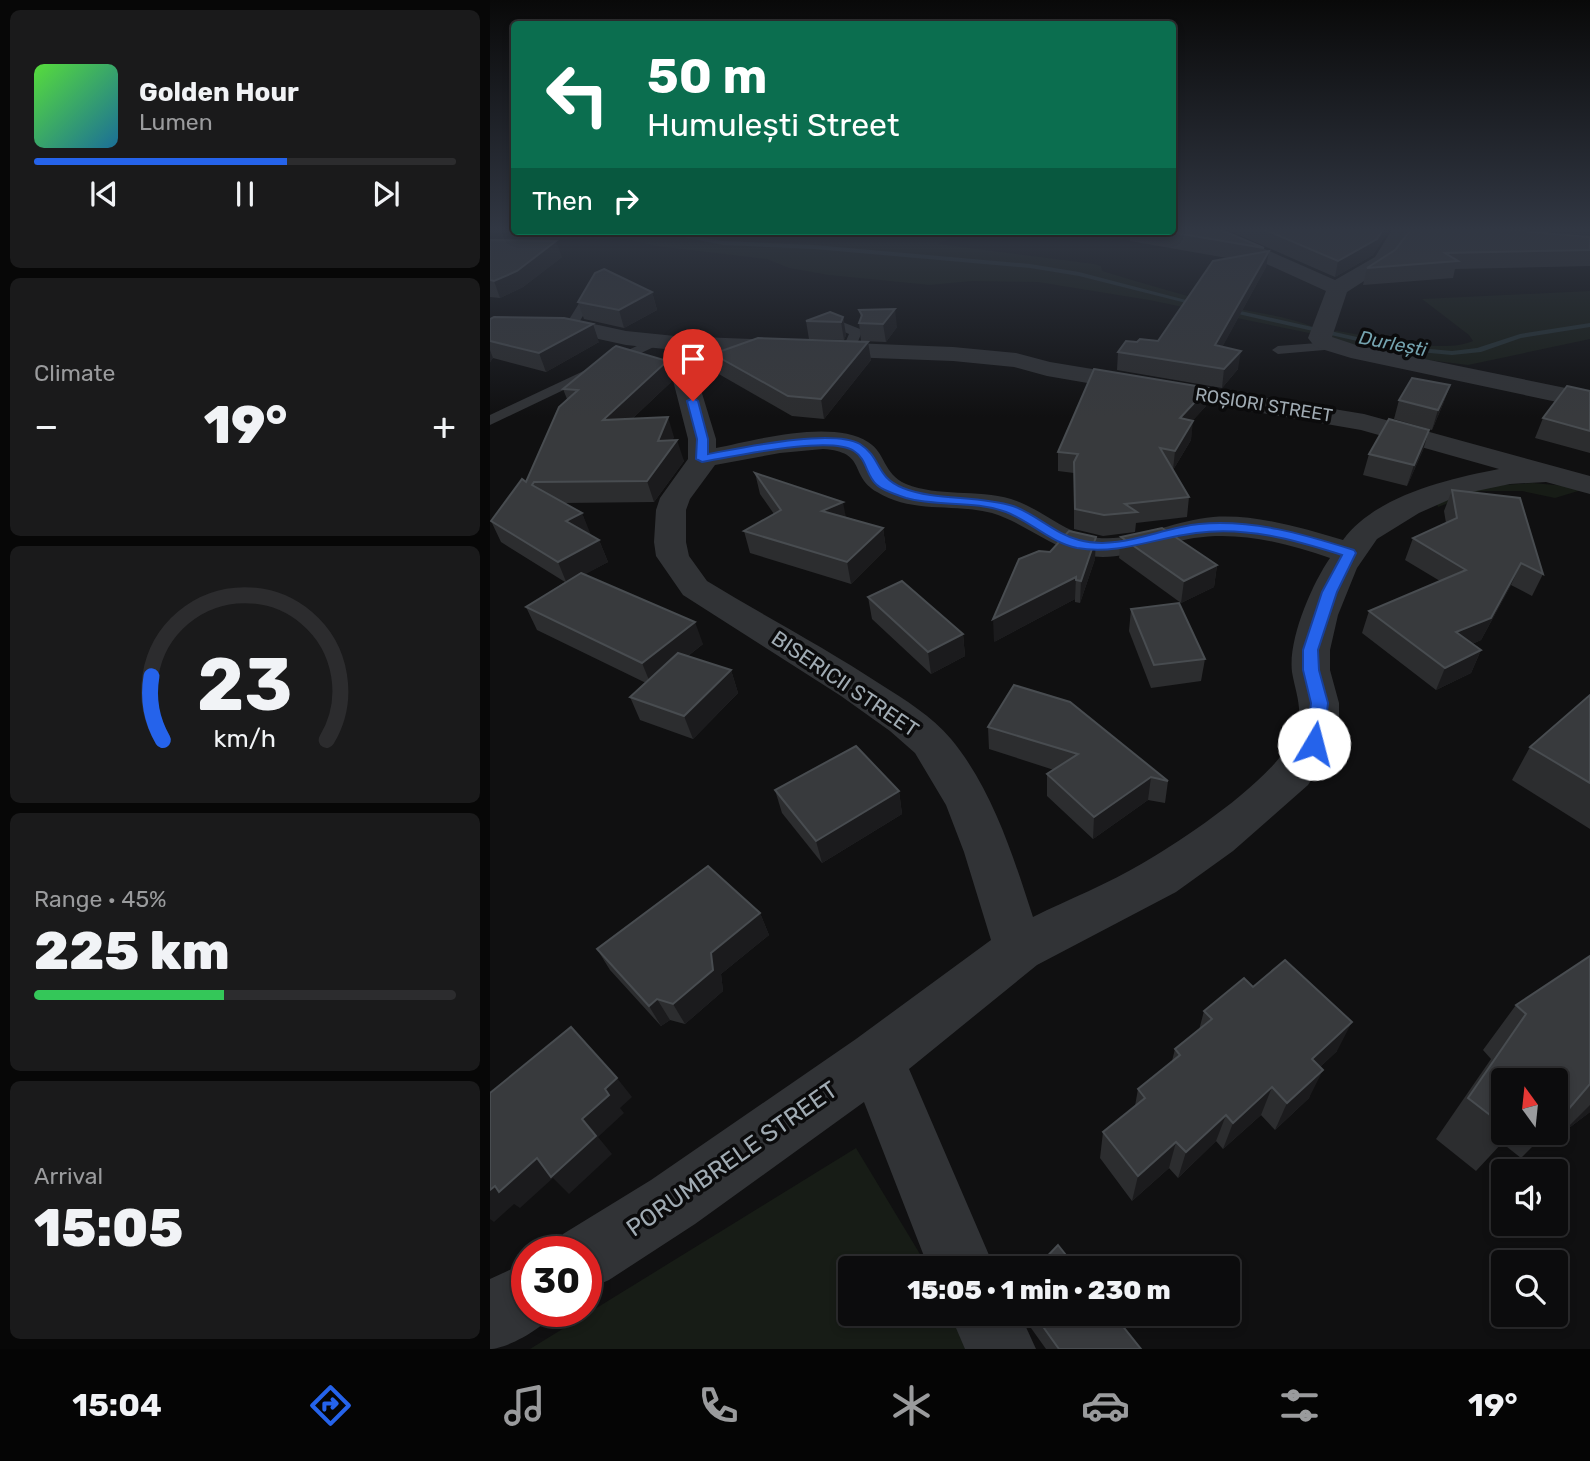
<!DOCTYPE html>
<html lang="en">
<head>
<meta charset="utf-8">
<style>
	body { margin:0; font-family:Rubik,sans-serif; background:#1a1a1b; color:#f1f3f6; height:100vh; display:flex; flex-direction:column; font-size:26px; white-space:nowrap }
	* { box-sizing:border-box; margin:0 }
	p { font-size:23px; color:#9a9b9d }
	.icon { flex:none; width:38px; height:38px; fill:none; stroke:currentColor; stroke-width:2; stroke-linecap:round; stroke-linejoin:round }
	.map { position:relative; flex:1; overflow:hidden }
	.details { display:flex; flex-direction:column; gap:10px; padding:10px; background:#070707; width:490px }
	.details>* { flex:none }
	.guide { position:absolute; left:21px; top:21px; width:665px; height:214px; border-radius:7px; box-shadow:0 4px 10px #0003,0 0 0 2px #2c2c2e; background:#0b6e4f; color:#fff; overflow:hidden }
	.needle { width:46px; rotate:345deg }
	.tools { position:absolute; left:1001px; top:1068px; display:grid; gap:14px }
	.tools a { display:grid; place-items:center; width:77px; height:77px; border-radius:7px; background:#0c0c0d; box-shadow:0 4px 10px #0003,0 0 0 2px #2c2c2e; font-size:35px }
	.speed { position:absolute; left:21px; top:1236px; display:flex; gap:14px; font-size:35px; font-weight:700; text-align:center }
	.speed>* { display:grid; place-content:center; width:91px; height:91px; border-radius:50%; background:#0c0c0d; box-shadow:0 4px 10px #0003,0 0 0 2px #2c2c2e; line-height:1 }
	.speed .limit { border:10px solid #d22; background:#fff; color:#111 }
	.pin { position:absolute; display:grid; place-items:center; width:60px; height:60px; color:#fff; margin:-72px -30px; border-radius:50% 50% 50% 0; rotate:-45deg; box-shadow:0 0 7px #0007 }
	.pin .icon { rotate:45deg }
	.me { position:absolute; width:77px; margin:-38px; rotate:8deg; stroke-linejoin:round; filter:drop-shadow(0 0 5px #0008) }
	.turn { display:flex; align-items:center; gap:24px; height:147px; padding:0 21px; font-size:32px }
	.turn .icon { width:91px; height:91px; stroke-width:2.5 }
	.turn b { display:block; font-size:49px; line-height:60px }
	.then { display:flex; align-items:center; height:66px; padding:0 21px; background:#0003; gap:14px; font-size:26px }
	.big { font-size:52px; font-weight:800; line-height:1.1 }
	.details .tile { flex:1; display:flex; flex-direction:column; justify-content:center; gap:10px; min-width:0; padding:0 24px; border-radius:10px; background:#1a1a1b }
	.details .dial { align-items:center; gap:0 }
	.dial svg { height:182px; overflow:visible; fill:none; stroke:#2c2c2e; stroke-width:7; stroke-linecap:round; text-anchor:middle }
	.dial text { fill:#f1f3f6; stroke:none }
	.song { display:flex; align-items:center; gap:21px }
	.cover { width:84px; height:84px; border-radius:10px; background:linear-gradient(135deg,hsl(110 70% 55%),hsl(200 70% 35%)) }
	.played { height:7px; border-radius:4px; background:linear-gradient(90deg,#2563eb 60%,#2c2c2e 60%) }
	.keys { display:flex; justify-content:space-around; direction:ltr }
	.heat { display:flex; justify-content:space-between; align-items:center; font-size:38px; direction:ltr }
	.charge { height:10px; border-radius:5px; background:linear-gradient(90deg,#34c759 45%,#2c2c2e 0) }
	.trip { position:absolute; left:348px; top:1256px; width:402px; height:70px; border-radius:7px; background:#0c0c0d; box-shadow:0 4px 10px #0003,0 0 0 2px #2c2c2e; font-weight:800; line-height:70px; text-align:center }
	.dock { display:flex; height:112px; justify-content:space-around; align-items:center; background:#050505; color:#9a9b9d }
	.dock .icon { width:49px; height:49px }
	.dock .on { color:#2563eb }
	.dock b { font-size:32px; color:#f1f3f6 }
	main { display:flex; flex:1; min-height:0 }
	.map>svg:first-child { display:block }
	.green { fill:#171c16 }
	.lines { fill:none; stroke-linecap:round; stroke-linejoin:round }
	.stream { fill:#263235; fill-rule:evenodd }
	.lane { fill:#313336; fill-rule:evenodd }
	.street { fill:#313336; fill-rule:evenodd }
	.wall { fill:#2c2d2f }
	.shaded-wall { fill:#1b1b1d }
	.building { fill:#383a3d; stroke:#484c50; stroke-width:2 }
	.route { fill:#2563eb; stroke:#184099; stroke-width:2 }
	.labels { text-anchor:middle; stroke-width:7; stroke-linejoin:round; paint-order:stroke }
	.far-street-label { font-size:18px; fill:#a0abb3; stroke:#0b0b0c }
	.far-water-label { font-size:19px; font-style:italic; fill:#75a4b0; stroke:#0b0b0c }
	.street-label { font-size:21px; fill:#a0abb3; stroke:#0b0b0c }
	.near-street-label { font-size:24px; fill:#a0abb3; stroke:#0b0b0c }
</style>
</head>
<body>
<main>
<section class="details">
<div class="tile">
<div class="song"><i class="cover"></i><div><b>Golden Hour</b><p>Lumen</p></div></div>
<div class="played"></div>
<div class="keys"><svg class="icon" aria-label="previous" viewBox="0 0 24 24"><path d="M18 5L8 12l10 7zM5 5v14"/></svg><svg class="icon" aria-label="pause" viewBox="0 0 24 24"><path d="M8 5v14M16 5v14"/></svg><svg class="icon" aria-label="next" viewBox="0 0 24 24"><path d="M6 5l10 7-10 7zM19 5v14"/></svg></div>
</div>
<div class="tile"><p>Climate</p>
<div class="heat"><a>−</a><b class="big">19°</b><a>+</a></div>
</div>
<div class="tile dial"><svg viewBox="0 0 100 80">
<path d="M14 69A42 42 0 1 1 86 69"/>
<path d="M14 69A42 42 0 0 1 9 41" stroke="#2563eb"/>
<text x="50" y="56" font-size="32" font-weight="700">23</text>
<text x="50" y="72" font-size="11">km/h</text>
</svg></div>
<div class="tile"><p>Range · 45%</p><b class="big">225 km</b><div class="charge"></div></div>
<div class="tile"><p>Arrival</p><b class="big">15:05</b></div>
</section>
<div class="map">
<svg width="1100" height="1349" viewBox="0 0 1100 1349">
	<rect width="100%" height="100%" fill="#101011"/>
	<g class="green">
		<path d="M 103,231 L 473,231 L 448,244 L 604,264 L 611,266 L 612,271 C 652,283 692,295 732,305 C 763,313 796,315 826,328 L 825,332 L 819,333 L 659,300 L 548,282 L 482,281 L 440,285 L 339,275 L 299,268 L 277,259 L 166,246 Z"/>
		<path d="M 1100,291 L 1100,339 L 978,365 L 938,360 L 838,339 L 840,332 L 847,331 C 883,336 950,355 983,341 L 979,335 L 932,299 Z"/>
		<polygon points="1043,483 1098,488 1065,498 1032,491 990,491 948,507 946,501 997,486"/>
		<polygon points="366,1148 439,1269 360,1269 360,1314 466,1314 487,1349 40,1349"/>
	</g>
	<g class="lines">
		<g class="stream">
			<polygon points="163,231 176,231 233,241 324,245 540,264 589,272 715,305 712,307 589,276 540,268 324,249 233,245"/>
			<polygon points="737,308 907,346 962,351 987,348 1030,334 1100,323 1100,327 1031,338 991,352 962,355 907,350 735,311 735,309"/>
		</g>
		<g class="lane">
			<polygon points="101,284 111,286 85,329 77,329 75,326"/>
			<polygon points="335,315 370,329 372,332 363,353 358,354 352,350 359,334 331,322 329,319"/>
			<polygon points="166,337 172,341 170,344 0,425 0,415"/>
			<polygon points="841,342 847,346 846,349 788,354 782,350 788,346"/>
		</g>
		<g class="street">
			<polygon points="703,228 727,228 845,280 885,257 903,228 921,228 915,243 899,265 857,292 842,337 866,345 1100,393 1100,409 861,358 825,347 818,338 836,291 706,232"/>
			<path d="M 0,318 L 81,319 L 136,331 L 185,336 L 463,347 L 526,353 L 560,362 L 874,414 L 1100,476 L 1100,494 L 1056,482 L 1020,484 L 972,494 L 929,513 L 887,539 L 867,568 L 848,615 L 840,650 L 840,670 L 849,703 L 849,721 L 845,744 L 818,785 L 743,851 L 686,892 L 547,965 L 419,1069 L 505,1269 L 439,1269 L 374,1102 L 205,1224 L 119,1280 L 96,1290 L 96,1251 L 66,1251 L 73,1234 L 161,1180 L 366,1039 L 501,940 L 474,852 L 456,805 L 425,753 L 400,731 L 351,696 L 193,595 L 166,556 L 164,542 L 166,510 L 170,498 L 198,459 L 198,439 L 175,349 L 136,345 L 81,333 L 0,332 ZM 199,351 L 463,361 L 524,367 L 557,376 L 871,430 L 1009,469 C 957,479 885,496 853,540 C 811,528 767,514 723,517 C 682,520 638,546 597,536 C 570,529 548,507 521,499 C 487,489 448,497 416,484 C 393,474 396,453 378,442 C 342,419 265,440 226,448 L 226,439 ZM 333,449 C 378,452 358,475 387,492 C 422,514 464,503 502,513 C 535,523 560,547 594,555 C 632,563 668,544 704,538 C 751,531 796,543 840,558 C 822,584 798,639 802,672 C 805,690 812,706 808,724 C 799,771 694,839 653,863 C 618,884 579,899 543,917 C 523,856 503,790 461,739 C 442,716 415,700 390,684 C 334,647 274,616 217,581 L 199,556 L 196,542 L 196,510 L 200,499 L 225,465 L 290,453 Z"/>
			<path d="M 37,1262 L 37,1311 L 64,1311 C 58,1326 17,1349 0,1349 L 0,1279 Z"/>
			<polygon points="460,1314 530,1314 546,1349 475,1349"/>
		</g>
	</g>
	<g class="wall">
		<polygon points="733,228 900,228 883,255 845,277"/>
		<polygon points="998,228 1100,237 1100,266 965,269 963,278 873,285 877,268"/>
		<polygon points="1012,228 1100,228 1100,236"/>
		<polygon points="640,231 682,231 774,248 773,252 779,251 776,267 732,347 748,369 732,388 627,370 628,352 647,342 668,341 737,258 640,241"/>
		<polygon points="0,240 72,257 33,287 10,298 0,297"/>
		<polygon points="162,292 167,310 134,328 94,319 88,302"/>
		<polygon points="369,310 407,327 396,342 371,341 369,323 371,318"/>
		<polygon points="353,317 356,335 354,340 319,339 316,321"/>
		<polygon points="0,319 109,342 56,372 3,358 0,362"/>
		<polygon points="378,342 381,360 334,419 302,416 227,373 223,354"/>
		<polygon points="174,360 181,382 142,419 184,437 182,440 194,461 164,502 74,503 92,513 100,535 109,540 118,562 95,574 213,644 198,656 241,670 248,693 203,739 150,720 140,697 156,683 47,630 36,607 75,582 11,542 1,521 36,482 77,399 73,389"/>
		<polygon points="960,385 953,404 942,430 904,419 909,400"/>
		<polygon points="718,388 716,406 702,421 701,440 683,470 699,497 697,517 646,523 645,532 613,536 584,529 584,473 568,471 568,452"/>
		<polygon points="1100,391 1100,453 1045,438 1053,418"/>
		<polygon points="939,430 933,450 917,486 873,475 879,454"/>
		<polygon points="265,473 356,517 393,528 396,549 361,584 260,553 254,531 284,514 270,494"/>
		<polygon points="962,490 1053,574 1042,596 1021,585 991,640 982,644 991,650 981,673 946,690 872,633 879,611 950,581 915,560 923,538 956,523 954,511"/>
		<polygon points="631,537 727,565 724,587 691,603 629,558"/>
		<polygon points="605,559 590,603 585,602 585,599 504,642"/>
		<polygon points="378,597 473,634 475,656 441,674 382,619"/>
		<polygon points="641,609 715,659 711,681 661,688 639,631"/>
		<polygon points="1100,695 1100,829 1022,780 1040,747"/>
		<polygon points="498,727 678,781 675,803 658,800 603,839 557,796 557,774 564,770 499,749"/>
		<polygon points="285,790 409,791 412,814 332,863 292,813"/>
		<polygon points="270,913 279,935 231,974 233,991 195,1024 180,1020 171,1026 120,970 107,949"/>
		<polygon points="1100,956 1100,1112 1071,1134 1066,1128 1066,1080 1013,1080 1013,1132 1057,1132 1031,1158 1012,1143 986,1171 946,1139 1001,1059 993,1050 1026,1005"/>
		<polygon points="763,987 847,1051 830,1067 819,1098 785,1130 771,1115 733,1149 726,1141 688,1178 679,1168 642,1201 610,1158 613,1132 645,1106 648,1089 682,1061 685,1049 709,1030 714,1011"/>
		<polygon points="531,1314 623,1314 651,1349 556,1349"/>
	</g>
	<g class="shaded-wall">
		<polygon points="894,228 900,228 883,255 845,277 848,261"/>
		<polygon points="66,241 72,257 33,287 10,298 4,281"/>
		<polygon points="779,251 776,267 723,364 725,345"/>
		<polygon points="162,292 167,310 134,328 129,310"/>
		<polygon points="405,309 407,327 396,342 393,324"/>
		<polygon points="353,317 356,335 354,340 351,322"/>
		<polygon points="103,324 109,342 56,372 49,353"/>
		<polygon points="378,342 381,360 334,419 331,399"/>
		<polygon points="0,350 3,358 0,362"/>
		<polygon points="751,351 748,369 732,388 734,369"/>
		<polygon points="175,363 181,382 120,440 113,420"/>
		<polygon points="960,385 953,404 942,430 948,410"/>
		<polygon points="718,388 716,406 688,437 690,418"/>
		<polygon points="178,417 184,437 177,455 187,440 194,461 164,502 157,481 168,441"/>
		<polygon points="703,421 701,440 683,470 685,451"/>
		<polygon points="939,430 933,450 917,486 924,465"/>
		<polygon points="353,502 357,523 332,511"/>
		<polygon points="92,513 101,535 85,542 76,521"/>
		<polygon points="393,528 396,549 361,584 357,562"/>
		<polygon points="606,537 605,559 590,603 591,581"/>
		<polygon points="109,540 118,562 77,584 68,562"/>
		<polygon points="1031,563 1021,585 991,640 957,655 966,632"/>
		<polygon points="727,565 724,587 691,603 694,581"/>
		<polygon points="586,577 585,599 504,642 503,619"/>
		<polygon points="205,622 213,644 161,685 152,663"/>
		<polygon points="473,634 475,656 441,674 438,652"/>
		<polygon points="991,650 981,673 946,690 955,668"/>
		<polygon points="241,670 248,693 203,739 194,716"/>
		<polygon points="661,777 658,800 603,839 604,817"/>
		<polygon points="409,791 412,814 332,863 326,841"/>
		<polygon points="270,913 279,935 231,974 233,991 195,1024 183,1004 221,953"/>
		<polygon points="167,999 180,1020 171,1026 159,1006"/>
		<polygon points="862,1022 847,1051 809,1087 822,1059"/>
		<polygon points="833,1070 819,1098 785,1130 797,1103"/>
		<polygon points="127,1078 142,1097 130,1108 134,1113 108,1137 122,1154 79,1194 63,1178 30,1208 24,1204 4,1222 0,1219 0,1190 92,1119 115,1089"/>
		<polygon points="782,1087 771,1115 733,1149 743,1123"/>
		<polygon points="1100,1105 1100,1112 1071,1134"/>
		<polygon points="736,1115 726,1141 688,1178 696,1152"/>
		<polygon points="686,1142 679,1168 642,1201 648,1176"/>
	</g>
	<g class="building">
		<polygon points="682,228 727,228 774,248 674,231 682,231"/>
		<polygon points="771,228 894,228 887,239 848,261"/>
		<polygon points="922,228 998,228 1100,237 1100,250 955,253 968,261 877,268 905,250"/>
		<polygon points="0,240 66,241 27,271 4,281 0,280"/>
		<polygon points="779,251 725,345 751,351 734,369 628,352 636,341 647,342 650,339 668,341 723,261"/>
		<polygon points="114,269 162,292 129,310 88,302 105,273"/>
		<polygon points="405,309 393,324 369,323 372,315 369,310"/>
		<polygon points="340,312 353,317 351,322 316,321"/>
		<polygon points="4,317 74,318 103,324 49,353 0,341 0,319"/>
		<polygon points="268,338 378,342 331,399 298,396 223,354"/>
		<polygon points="126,346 174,360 175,363 113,420 178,417 168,441 187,440 157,481 44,482 42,485 92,513 76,521 109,540 68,562 1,521 32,479 36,482 69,407 88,390 73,389 123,348"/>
		<polygon points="604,369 718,388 690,418 703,421 685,451 670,448 699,497 635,504 647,512 614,515 585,509 584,462 588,454 568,452"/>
		<polygon points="922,378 960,385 948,410 909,400"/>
		<polygon points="1077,386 1100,391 1100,431 1053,418"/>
		<polygon points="899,419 939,430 924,465 879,454"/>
		<polygon points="265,473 353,502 332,511 393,528 357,562 254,531 291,510"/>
		<polygon points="962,490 1030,498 1053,574 1031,563 1001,618 966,632 991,650 955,668 879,611 976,570 923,538 967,518"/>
		<polygon points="672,528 727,565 694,581 631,537"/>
		<polygon points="579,531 606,537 591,581 586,580 586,577 503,619 529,559 549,551 560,552"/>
		<polygon points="91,573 205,622 152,663 36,607"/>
		<polygon points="412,581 473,634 438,652 378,597"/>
		<polygon points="689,603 715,659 664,665 641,609"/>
		<polygon points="188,653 241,670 194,716 140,697"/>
		<polygon points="524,685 580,702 678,781 661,777 604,817 557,774 588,754 498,727"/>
		<polygon points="1100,695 1100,783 1040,747"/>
		<polygon points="366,746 409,791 326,841 285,790"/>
		<polygon points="218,866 270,913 221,953 223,970 183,1004 167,999 159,1006 107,949"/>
		<polygon points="1100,956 1100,1084 1071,1118 1066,1114 1066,1080 1013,1080 1013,1125 978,1098 1036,1014 1026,1005"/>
		<polygon points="795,960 862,1022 822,1059 833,1070 797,1103 782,1087 743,1123 736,1115 696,1152 686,1142 648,1176 613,1132 655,1098 648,1089 690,1055 685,1049 722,1019 714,1011 754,978 763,987"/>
		<polygon points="81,1027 127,1078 115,1089 119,1095 92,1119 106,1136 61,1177 47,1158 9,1192 5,1186 0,1190 0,1093"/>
		<polygon points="568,1245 587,1269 545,1269"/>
		<polygon points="544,1314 623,1314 651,1349 569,1349"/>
	</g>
	<linearGradient id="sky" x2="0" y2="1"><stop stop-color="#090909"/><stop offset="0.55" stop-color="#313743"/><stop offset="1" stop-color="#313743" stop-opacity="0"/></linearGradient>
	<rect width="1100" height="417" fill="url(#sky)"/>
	<path class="route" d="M 203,398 L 208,401 L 218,439 L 218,454 C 251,448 342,428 370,444 C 392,458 385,477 413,488 C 445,501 488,495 523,506 C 546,514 565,534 589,540 C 629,551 669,528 709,524 C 763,519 813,534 864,550 L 866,553 L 847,592 L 828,650 L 829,670 L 838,703 L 833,744 L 831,748 L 818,748 L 816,744 L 821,703 L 813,670 L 813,650 L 832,592 L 852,555 C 805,540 756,526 706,533 C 665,538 629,555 587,548 C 561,543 540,521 516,512 C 484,500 448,507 416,498 C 408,495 393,491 387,485 C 376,476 377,459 364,451 C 340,435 242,457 212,462 L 206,459 L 207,439 L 197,401 Z"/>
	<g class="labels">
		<g class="far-street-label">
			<text transform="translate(774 405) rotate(9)" y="6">ROȘIORI STREET</text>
		</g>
		<g class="far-water-label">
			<text transform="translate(903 343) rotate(11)" y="7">Durlești</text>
		</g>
		<g class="street-label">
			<text transform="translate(355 684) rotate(34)" y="7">BISERICII STREET</text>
		</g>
		<g class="near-street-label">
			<text transform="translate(242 1159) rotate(-35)" y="8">PORUMBRELE STREET</text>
		</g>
	</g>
</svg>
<div class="tools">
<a><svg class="needle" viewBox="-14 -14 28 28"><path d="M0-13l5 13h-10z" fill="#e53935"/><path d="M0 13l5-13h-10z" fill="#9a9b9d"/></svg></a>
<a><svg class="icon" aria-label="sound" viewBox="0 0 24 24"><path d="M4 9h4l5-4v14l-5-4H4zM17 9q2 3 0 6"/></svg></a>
<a><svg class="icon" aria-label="search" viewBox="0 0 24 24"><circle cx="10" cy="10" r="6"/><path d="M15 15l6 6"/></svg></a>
</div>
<div class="speed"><div class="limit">30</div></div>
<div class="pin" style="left:203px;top:401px;background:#d93025"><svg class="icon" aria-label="arrive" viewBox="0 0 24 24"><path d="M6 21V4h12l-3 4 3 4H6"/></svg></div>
<svg class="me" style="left:824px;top:744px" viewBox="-20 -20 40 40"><circle r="19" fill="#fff"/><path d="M0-13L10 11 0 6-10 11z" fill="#2563eb"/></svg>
<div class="trip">15:05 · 1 min · 230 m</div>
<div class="guide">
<div class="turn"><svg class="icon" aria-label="left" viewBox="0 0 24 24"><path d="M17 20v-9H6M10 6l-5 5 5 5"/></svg><div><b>50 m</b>Humulești Street</div></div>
<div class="then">Then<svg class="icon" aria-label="right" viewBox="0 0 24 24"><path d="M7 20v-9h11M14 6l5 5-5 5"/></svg></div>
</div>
</div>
</main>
<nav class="dock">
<b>15:04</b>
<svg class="icon on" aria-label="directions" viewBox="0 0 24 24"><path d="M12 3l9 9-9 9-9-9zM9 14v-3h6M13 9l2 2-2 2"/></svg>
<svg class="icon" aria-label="music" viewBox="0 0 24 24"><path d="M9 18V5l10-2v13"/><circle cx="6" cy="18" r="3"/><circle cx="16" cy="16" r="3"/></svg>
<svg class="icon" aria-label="phone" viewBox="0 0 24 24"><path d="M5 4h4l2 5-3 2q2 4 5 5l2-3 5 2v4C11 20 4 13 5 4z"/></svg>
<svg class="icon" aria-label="climate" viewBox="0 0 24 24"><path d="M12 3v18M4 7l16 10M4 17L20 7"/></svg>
<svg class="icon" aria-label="car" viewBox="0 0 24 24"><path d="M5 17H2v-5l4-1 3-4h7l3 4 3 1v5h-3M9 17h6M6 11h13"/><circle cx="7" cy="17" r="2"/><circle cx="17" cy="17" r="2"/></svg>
<svg class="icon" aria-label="filters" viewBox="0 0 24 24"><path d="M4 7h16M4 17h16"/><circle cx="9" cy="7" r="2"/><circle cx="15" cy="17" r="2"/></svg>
<b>19°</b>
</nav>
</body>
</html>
